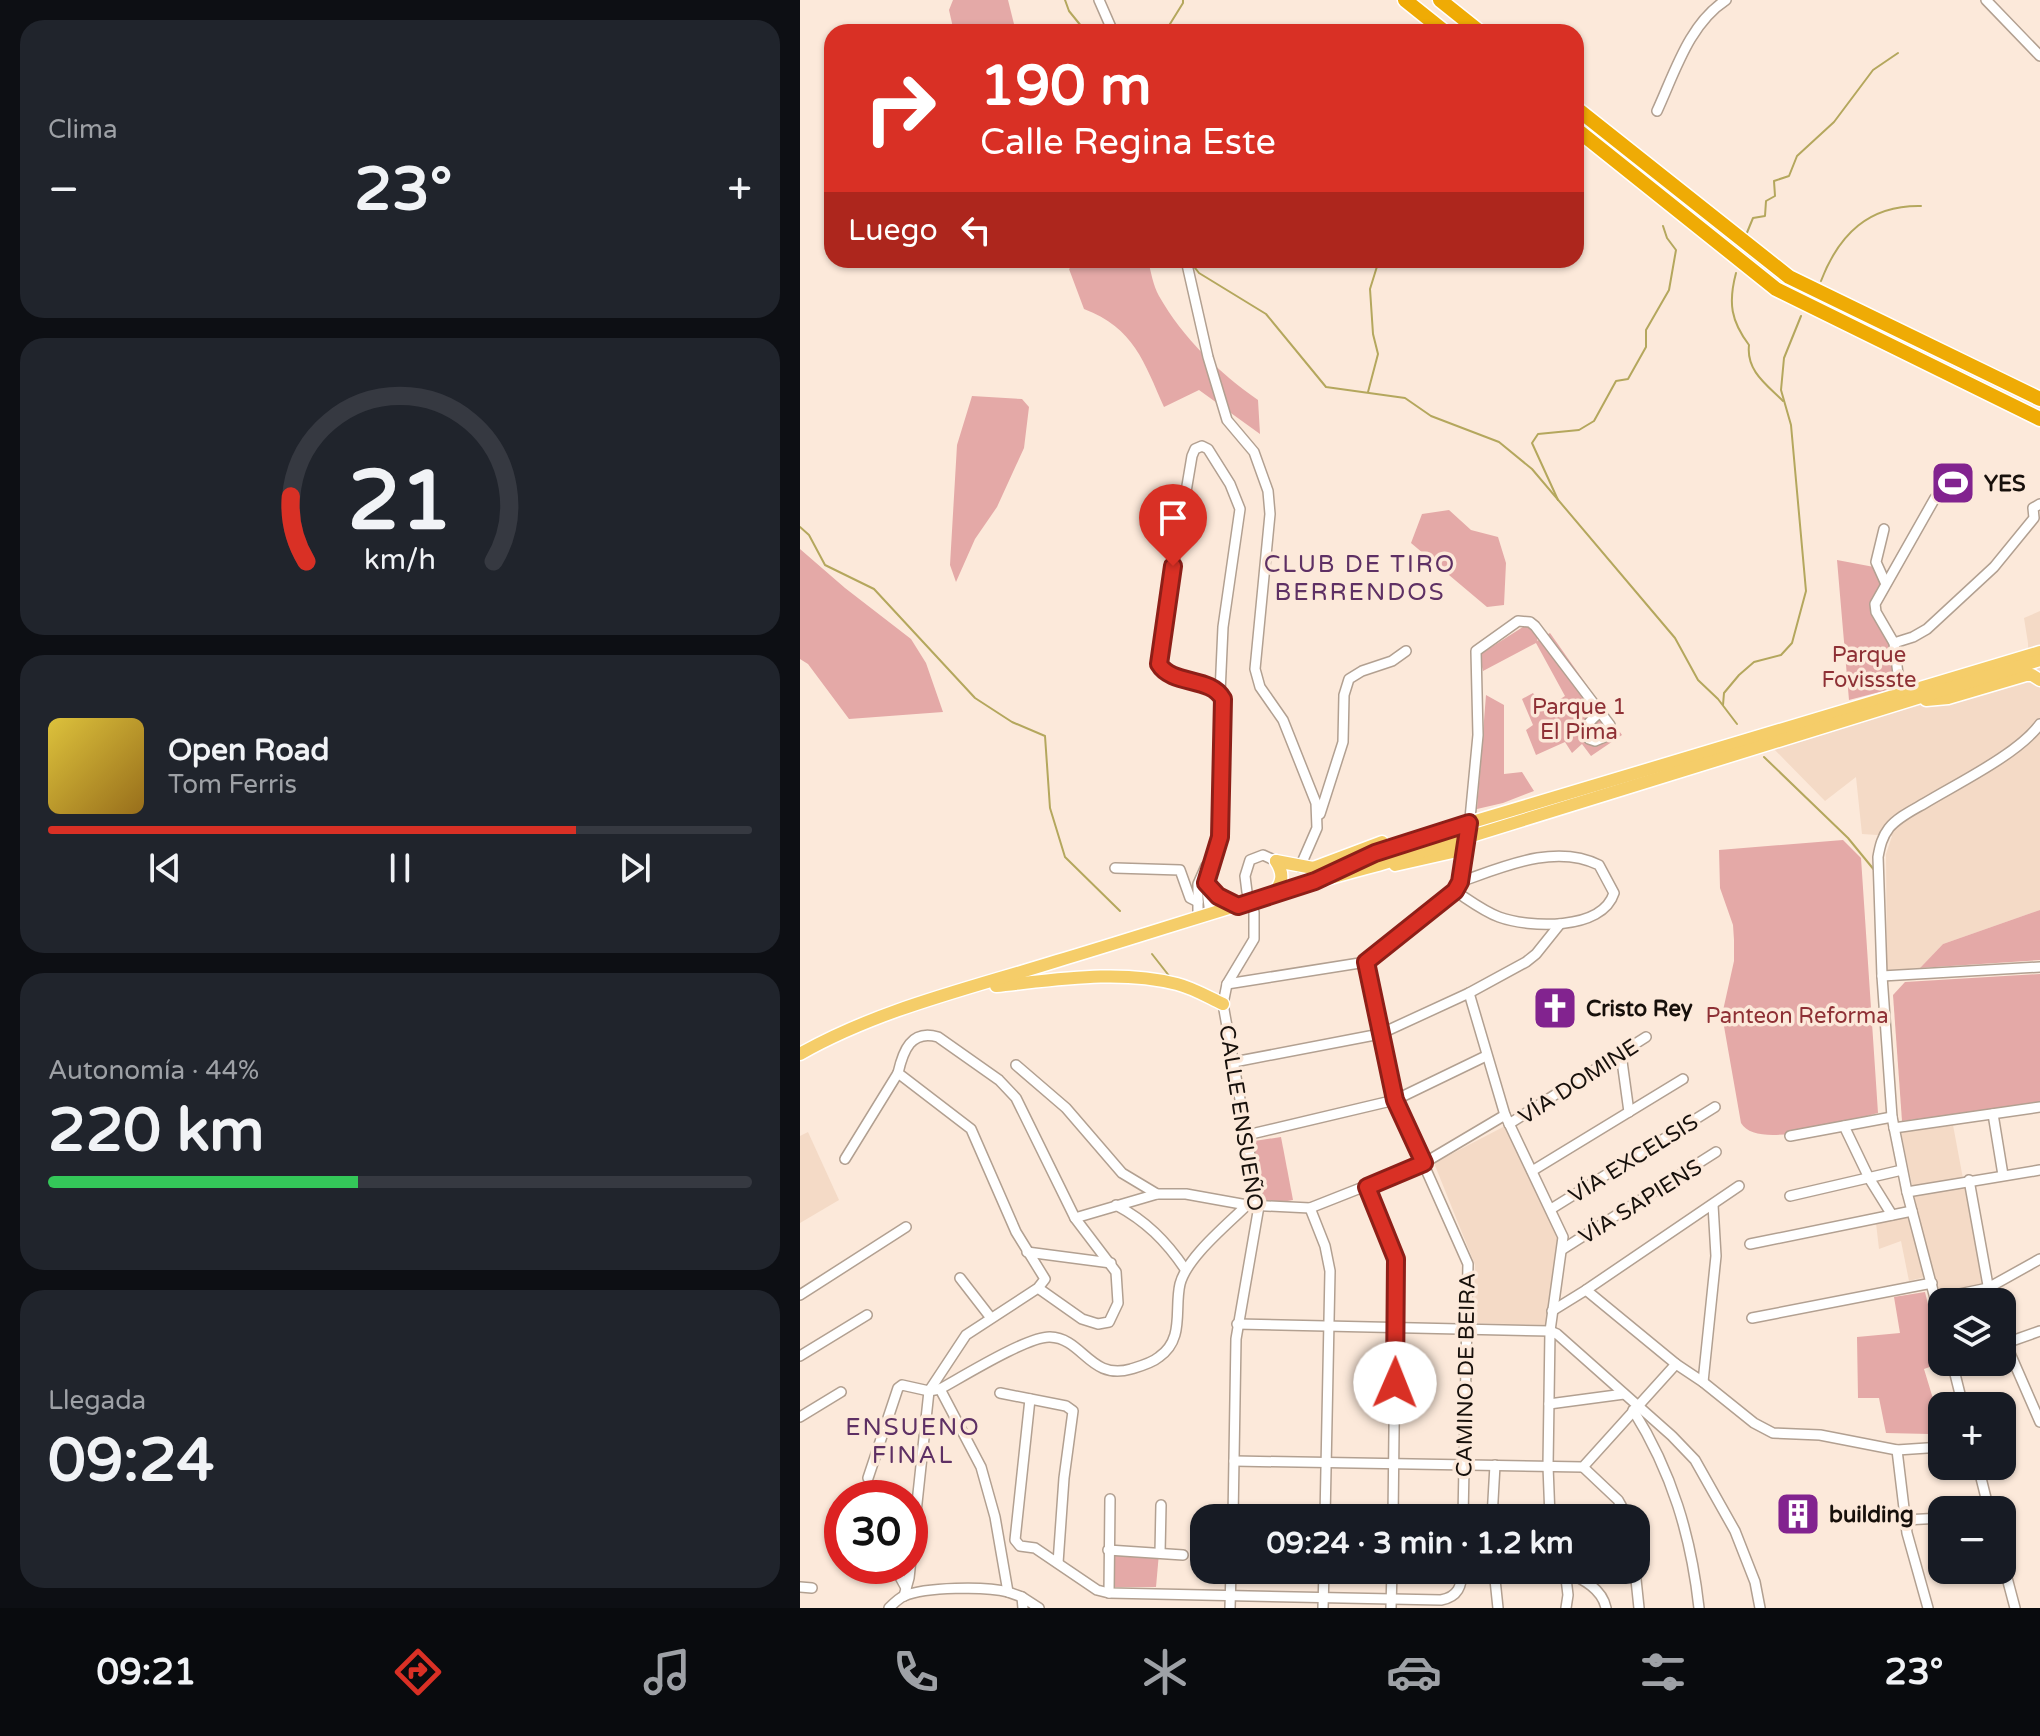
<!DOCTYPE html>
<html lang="es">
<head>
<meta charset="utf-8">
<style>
	body { margin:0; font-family:"Varela Round",sans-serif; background:#20242c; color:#f1f3f6; height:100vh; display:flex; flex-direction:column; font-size:30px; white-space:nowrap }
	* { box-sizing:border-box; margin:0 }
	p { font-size:26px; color:#9ea1a6 }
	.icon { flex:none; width:44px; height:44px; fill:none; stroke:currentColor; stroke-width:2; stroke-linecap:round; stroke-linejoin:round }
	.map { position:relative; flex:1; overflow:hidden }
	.sheet { display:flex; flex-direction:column; gap:20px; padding:20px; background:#0d0f14; width:800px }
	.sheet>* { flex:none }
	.hud { position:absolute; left:24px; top:24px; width:760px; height:244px; border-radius:24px; box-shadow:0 2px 6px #0004; background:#d93025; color:#fff; overflow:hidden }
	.controls { position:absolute; left:1128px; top:1288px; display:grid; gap:16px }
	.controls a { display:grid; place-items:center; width:88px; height:88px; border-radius:16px; background:#171b24; box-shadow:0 2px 6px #0004; font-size:40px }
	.speed { position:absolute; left:24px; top:1480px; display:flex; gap:16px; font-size:40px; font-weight:700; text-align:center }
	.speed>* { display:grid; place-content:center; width:104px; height:104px; border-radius:50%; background:#171b24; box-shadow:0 2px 6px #0004; line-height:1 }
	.speed .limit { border:12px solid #d22; background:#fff; color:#111 }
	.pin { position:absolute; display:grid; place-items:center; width:68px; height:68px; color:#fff; margin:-82px -34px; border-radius:50% 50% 50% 0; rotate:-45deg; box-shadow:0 0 8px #0007 }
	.pin .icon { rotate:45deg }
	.me { position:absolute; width:88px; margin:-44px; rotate:1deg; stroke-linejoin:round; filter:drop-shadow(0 0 6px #0008) }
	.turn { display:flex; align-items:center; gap:28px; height:168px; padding:0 24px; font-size:36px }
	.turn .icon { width:104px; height:104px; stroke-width:2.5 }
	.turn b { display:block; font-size:56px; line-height:68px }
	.then { display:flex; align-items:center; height:76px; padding:0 24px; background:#0003; gap:16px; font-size:30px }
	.big { font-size:60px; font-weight:800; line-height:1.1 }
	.sheet .card { flex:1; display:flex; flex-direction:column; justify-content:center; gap:12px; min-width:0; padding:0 28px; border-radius:24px; background:#20242c }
	.sheet .dial { align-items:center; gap:0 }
	.dial svg { height:208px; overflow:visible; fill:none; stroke:#363941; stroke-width:7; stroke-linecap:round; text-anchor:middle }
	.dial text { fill:#f1f3f6; stroke:none }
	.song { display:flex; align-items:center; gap:24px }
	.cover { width:96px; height:96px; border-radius:12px; background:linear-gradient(135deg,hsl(50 70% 55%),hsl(40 70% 35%)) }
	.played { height:8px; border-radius:4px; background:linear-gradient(90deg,#d93025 75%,#363941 75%) }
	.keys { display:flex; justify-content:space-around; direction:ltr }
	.heat { display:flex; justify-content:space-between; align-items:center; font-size:44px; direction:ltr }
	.charge { height:12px; border-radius:6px; background:linear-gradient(90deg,#34c759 44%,#363941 0) }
	.trip { position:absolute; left:390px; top:1504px; width:460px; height:80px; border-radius:24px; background:#171b24; box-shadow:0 2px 6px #0004; font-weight:800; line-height:80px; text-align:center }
	.dock { display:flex; height:128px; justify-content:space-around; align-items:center; background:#090b0e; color:#9ea1a6 }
	.dock .icon { width:56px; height:56px }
	.dock .selected { color:#d93025 }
	.dock b { font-size:36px; color:#f1f3f6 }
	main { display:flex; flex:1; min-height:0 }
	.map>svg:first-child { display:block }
	.built { fill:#f4dac6 }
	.green { fill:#e4a9a7 }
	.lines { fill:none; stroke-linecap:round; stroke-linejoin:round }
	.stream { stroke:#b4a75d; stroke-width:2 }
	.minor-casing { stroke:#b2a091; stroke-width:12 }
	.major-casing { stroke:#fff; stroke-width:15 }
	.highway-casing { stroke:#fff; stroke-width:17 }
	.minor { stroke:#fff; stroke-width:9 }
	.major { stroke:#f5cd69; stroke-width:12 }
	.highway { stroke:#efab05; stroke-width:14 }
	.route-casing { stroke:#8d1f18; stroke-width:20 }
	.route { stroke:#d93025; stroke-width:14 }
	.labels { text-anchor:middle; stroke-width:7; stroke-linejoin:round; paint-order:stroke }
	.poi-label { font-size:22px; font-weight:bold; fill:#17100b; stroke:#fce9da; text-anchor:start }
	.park-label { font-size:22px; fill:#8e3035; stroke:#fce9da }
	.street-label { font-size:22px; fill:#17100b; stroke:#fce9da }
	.neighbourhood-label { font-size:24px; letter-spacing:2px; fill:#5e3064; stroke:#fce9da }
</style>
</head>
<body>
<main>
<section class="sheet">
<div class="card"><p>Clima</p>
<div class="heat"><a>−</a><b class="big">23°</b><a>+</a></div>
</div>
<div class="card dial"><svg viewBox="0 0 100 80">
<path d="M14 69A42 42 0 1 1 86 69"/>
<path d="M14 69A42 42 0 0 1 8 44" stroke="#d93025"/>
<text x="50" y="56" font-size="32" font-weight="700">21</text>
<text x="50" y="72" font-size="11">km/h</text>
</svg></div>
<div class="card">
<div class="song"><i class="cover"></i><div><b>Open Road</b><p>Tom Ferris</p></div></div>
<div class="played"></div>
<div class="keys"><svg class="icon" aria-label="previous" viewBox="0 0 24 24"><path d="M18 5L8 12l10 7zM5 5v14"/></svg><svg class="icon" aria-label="pause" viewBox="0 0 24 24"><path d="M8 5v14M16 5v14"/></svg><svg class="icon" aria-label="next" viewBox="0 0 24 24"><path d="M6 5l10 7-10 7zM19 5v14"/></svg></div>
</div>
<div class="card"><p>Autonomía · 44%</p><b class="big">220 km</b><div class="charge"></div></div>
<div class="card"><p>Llegada</p><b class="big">09:24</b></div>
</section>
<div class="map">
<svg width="1240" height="1608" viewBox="0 0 1240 1608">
	<rect width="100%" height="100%" fill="#fce9da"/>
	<g class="built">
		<polygon points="1240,611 1240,910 1143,944 1120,968 1087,971 1086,854 1092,836 1062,834 1056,777 1025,801 973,748 1106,705 1152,704 1229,680 1228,643 1224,618"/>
		<polygon points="1153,1125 1186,1302 1142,1302 1142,1332 1139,1332 1125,1277 1109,1281 1101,1241 1079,1249 1076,1223 1117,1209 1101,1132"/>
		<polygon points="705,1126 759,1237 746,1325 673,1323 675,1265 634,1163"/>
		<polygon points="8,1132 39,1200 0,1223 0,1136"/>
	</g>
	<g class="green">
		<polygon points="153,0 208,0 216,32 154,32 149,10"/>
		<path d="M 278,260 L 348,260 C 351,272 353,285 359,296 C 383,338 419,373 458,400 L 460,434 L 399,390 L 364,407 C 344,362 334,328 284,309 L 269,269 Z"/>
		<polygon points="172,396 222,399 229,407 224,448 197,507 175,539 156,582 150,565 157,445"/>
		<polygon points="649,510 671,530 698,537 706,563 704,605 687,607 611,543 622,514"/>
		<polygon points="0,549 45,588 111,639 126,663 143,712 49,719 8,664 0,659"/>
		<path d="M 1037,560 L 1074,567 L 1083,582 C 1064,612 1080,620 1091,649 C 1095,660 1094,675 1095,688 L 1049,700 Z"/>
		<polygon points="729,623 738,638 737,641 750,633 822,735 791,756 782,744 772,753 765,742 736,755 726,730 733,725 722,699 733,693 745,709 765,696 736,643 683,671 679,655"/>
		<polygon points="686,695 704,705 704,774 722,772 734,791 703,803 677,809"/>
		<path d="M 1043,840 L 1061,858 L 1078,1113 C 1049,1120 958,1152 941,1123 L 922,1015 L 934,961 L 934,940 L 933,925 L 920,888 L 919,850 Z"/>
		<polygon points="1240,910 1240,960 1120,968 1143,944"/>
		<polygon points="1240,974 1240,1103 1102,1121 1093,995 1105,982"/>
		<polygon points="481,1137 493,1200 460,1206 448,1142"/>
		<polygon points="1125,1292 1142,1362 1144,1362 1124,1369 1134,1402 1129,1434 1086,1433 1079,1398 1058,1398 1057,1337 1100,1333 1094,1297"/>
		<polygon points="310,1552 359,1553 356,1587 310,1587"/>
	</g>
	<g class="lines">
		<g class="stream">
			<polyline points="265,0 269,11 286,32"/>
			<polyline points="365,32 383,3 383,0"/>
			<polyline points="946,235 953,218 965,216 966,201 975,196 974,181 989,176 997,156 1034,122 1073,70 1098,53"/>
			<polyline points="392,264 399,273 466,314 526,387 605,398 631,416 699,442 732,469 875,638 898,680 918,699 937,724"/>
			<path d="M 936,273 C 928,303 931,321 949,345 C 946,371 967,385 983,401"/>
			<path d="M 1021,281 C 1039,234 1069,205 1121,206"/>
			<polyline points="568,392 578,354 573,334 570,289 579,260"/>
			<polyline points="758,500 732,443 738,434 779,430 794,421 816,381 828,379 846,347 846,330 869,290 876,250 867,238 863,226"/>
			<polyline points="0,527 9,535 25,565 74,589 175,698 212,722 245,736 250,808 265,857 320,911"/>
			<polyline points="923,705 924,693 939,675 954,662 981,655 992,643 1006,591 991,425 981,390 984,358 1001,316"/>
			<polyline points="964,757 1048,838 1075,871"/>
			<polyline points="352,954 370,977"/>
			<polyline points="1093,1143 1097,1164"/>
			<polyline points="1138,1325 1142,1342"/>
		</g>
		<g class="minor-casing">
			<g id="minor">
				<polyline points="299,0 313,32"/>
				<polyline points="1186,0 1240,56"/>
				<path d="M 857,111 C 875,72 889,24 926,0"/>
				<polyline points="386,260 408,357 427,420 454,452 468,491 470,514 455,669 460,687 483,720 516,803 517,828 500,867"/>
				<polyline points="1084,529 1076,562 1085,582"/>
				<polyline points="1094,643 1113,637 1127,629 1194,567 1234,518 1233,508 1240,504"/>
				<polyline points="1101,697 1094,643 1076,612 1075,604 1135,498"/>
				<polyline points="520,814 543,742 544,695 549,679 562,671 592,661 606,651"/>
				<path d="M 669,829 L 678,735 L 676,651 L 718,621 L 730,622 L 735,626 L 810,725 L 809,735 L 795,741 L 789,739 C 780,727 791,721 800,712"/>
				<polyline points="315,868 380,870 390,898 398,902"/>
				<path d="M 655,891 C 669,900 683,911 699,917 C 729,928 802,931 814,893 L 799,865 C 755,843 703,867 660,882"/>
				<polyline points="447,892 445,876 450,860 463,855 476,861"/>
				<polyline points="410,914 406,883 420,837 423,699 416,690 365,673 358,658 392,456 395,449 402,446 408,449 430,484 440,509 423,627 420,693"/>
				<polyline points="398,918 398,884 406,866"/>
				<polyline points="566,962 595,1100 668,1264 663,1518"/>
				<polyline points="1082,976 1240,967"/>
				<polyline points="427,984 566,962 655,891 660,882 667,843"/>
				<polyline points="669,993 705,1115 763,1237 750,1331 748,1466 750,1518"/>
				<polyline points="821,1054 829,1112"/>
				<polyline points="434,1062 580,1034 669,993 726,962 736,954 760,924"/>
				<polyline points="216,1065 266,1108 322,1173 357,1194 386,1194 447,1205 510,1208 624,1163 705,1115"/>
				<polyline points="1193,1114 1203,1175"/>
				<polyline points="709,1124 846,1037"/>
				<polyline points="1044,1126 1069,1178 1092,1215"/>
				<polyline points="1094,1128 1240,1107"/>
				<polyline points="447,1135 595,1100 686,1056"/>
				<polyline points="990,1136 1092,1117"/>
				<polyline points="45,1159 98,1073"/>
				<polyline points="732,1171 883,1079"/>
				<polyline points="1169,1180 1191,1302"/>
				<polyline points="567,1187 596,1259 593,1518"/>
				<polyline points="1107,1192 1240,1170"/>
				<polyline points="990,1196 1102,1170"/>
				<path d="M 316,1205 C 346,1221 366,1241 385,1269"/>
				<polyline points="510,1208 525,1246 530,1271 525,1518"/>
				<polyline points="751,1209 915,1107"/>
				<polyline points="275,1218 357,1194"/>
				<polyline points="950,1244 1112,1211"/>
				<polyline points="763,1249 916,1152"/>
				<polyline points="227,1252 311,1263"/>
				<polyline points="160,1278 191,1318"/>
				<polyline points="786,1290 876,1364"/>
				<polyline points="0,1295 106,1227"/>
				<polyline points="1135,1299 1188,1288 1240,1259"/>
				<polyline points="752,1311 786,1290 939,1186"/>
				<polyline points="952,1318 1132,1283"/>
				<polyline points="437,1324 750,1331 757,1334 872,1436 895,1460 935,1531 955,1582 960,1608"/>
				<path d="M 1142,1325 L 1107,1192 L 1092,1117 L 1082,976 L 1078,857 C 1080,846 1082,837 1089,828 C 1098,817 1113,810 1125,803 C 1158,783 1218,754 1240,724"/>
				<polyline points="1202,1335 1240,1422"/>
				<polyline points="1206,1343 1240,1331"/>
				<polyline points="0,1356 67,1315"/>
				<polyline points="1152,1362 1163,1406"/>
				<polyline points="903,1382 916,1256 913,1205"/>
				<polyline points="140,1389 181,1467 195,1517 208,1592 222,1597 223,1608"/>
				<polyline points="200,1393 266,1406 273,1411 264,1478 258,1563"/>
				<path d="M 230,1399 L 215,1540 L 220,1546 L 235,1548 L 297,1590 L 309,1593 L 641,1600 C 658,1597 662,1586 662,1570"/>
				<polyline points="749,1404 824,1394"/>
				<path d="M 833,1410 C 872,1472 891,1536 899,1608"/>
				<polyline points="0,1417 41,1392"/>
				<polyline points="1097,1450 1107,1533 1128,1608"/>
				<polyline points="434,1461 783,1467 876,1364 903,1382 954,1423 973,1433 1020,1435 1097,1450 1142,1447"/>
				<polyline points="1178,1466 1189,1510"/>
				<polyline points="783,1467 818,1500 828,1518"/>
				<path d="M 68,1478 L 98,1388 L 102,1385 L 129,1391 L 140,1389 C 162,1377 228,1336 250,1337 C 283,1338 290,1381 331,1369 C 341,1366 352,1363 359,1357 C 385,1339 374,1309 380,1284 C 387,1257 427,1225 447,1205"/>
				<polyline points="433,1518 436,1339 459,1206 423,1004 427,984 454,939 454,912"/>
				<polyline points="692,1518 695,1465"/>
				<polyline points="1105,1520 1142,1518"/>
				<polyline points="308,1550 383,1555"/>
				<polyline points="360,1553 361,1505"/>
				<polyline points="1202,1559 1215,1608"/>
				<polyline points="94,1566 106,1588"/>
				<polyline points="694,1570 698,1608"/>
				<polyline points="765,1570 768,1595 766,1608"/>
				<polyline points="835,1570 839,1608"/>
				<path d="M 765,1571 C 782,1579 802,1588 806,1608"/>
				<polyline points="0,1587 12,1588"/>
				<polyline points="309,1593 310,1499"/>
				<path d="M 104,1596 L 109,1578 L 129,1391 L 166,1335 L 238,1288 L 245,1279 L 216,1232 L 171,1129 L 98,1073 C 103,1051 111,1029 138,1037 L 199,1080 L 216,1098 L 275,1218 L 316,1272 L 318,1303 L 309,1322 L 298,1324 L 282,1319 L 238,1288"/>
				<polyline points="222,1597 239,1608"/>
				<path d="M 89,1608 C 93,1604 99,1598 104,1596 C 125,1587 186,1586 208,1592"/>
				<polyline points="430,1608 431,1570"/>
				<polyline points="523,1608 524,1570"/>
				<polyline points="591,1608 592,1570"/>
			</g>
		</g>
		<g class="major-casing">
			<g id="major">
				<polyline points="1126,700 1148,698 1226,675 1232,675 1240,680"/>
				<polyline points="476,861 513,868 582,842"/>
				<polyline points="595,865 666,849"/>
				<polyline points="545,867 575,853 669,823 1240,652"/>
				<polyline points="406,883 418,896 438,906"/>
				<path d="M 473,894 C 483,882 484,874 476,861"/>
				<path d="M 196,986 C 255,980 319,969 377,984 C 393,988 408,997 423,1004"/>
				<path d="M 0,1054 C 79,1009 171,988 257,961 C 364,929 470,893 578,865 L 1240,660"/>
			</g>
		</g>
		<g class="highway-casing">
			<g id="highway">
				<polyline points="605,0 645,32"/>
				<polyline points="640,0 680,32"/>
				<polyline points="776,108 989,277 1240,399"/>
				<polyline points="776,129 976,289 1240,419"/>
			</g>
		</g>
		<use href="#minor" class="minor"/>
		<use href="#major" class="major"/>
		<use href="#highway" class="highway"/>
	</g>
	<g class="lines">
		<g class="route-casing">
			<path id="route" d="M 373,566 L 359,664 C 372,686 411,676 423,699 L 420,837 L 406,883 L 418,896 L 438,906 L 515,881 L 575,853 L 669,823 L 660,882 L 655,891 L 566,962 L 595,1100 L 624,1163 L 567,1187 L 596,1259 L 595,1383"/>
		</g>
		<use href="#route" class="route"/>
	</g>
	<defs>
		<g id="stadium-square" transform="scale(2.3)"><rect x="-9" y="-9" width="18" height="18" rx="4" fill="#82238f" stroke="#fce9da"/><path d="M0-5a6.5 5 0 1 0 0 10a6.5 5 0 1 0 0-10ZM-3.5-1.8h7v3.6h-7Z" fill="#fff"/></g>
		<g id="church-square" transform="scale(2.3)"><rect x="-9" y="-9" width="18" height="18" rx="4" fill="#82238f" stroke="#fce9da"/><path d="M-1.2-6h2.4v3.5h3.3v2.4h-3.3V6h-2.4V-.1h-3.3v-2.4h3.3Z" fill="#fff"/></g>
		<g id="building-square" transform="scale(2.3)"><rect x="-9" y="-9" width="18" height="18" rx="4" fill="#82238f" stroke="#fce9da"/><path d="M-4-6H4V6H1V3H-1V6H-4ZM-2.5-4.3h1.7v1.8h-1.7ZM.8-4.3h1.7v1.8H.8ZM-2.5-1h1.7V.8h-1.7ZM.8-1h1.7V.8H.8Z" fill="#fff"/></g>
	</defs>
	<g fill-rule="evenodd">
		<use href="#stadium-square" x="1153" y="483"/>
		<use href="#church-square" x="755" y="1008"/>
		<use href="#building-square" x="998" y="1514"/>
	</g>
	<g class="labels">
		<g class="poi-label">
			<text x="1184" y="491">YES</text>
			<text x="786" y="1016">Cristo Rey</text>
			<text x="1029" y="1522">building</text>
		</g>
		<g class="park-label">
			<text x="1069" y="662">Parque<tspan x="1069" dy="25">Fovissste</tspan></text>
			<text x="779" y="714">Parque 1<tspan x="779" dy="25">El Pima</tspan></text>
			<text x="997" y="1023">Panteon Reforma</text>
		</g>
		<g class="street-label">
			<text transform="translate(778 1081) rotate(-33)" y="8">VÍA DOMINE</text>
			<text transform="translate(442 1118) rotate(81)" y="8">CALLE ENSUEÑO</text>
			<text transform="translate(833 1158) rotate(-32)" y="8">VÍA EXCELSIS</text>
			<text transform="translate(840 1201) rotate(-32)" y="8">VÍA SAPIENS</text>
			<text transform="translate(665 1375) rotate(-89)" y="8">CAMINO DE BEIRA</text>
		</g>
		<g class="neighbourhood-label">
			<text x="560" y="572">CLUB DE TIRO<tspan x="560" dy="28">BERRENDOS</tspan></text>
			<text x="113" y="1435">ENSUENO<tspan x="113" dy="28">FINAL</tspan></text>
		</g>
	</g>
</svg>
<div class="controls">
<a><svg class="icon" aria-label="layers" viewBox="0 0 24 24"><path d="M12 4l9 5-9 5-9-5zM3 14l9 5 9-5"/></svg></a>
<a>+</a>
<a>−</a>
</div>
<div class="speed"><div class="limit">30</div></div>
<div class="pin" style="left:373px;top:566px;background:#d93025"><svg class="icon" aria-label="arrive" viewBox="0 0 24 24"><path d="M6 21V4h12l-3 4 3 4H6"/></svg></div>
<svg class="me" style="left:595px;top:1383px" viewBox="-20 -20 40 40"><circle r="19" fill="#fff"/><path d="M0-13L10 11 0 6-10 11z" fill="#d93025"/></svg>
<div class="trip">09:24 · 3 min · 1.2 km</div>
<div class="hud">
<div class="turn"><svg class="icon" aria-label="right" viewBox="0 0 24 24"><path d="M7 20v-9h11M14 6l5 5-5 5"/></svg><div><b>190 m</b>Calle Regina Este</div></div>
<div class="then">Luego<svg class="icon" aria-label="left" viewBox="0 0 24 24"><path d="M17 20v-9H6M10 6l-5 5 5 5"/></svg></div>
</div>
</div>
</main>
<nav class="dock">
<b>09:21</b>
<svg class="icon selected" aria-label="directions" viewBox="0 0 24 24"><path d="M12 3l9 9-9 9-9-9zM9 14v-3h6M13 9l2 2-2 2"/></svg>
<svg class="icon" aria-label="music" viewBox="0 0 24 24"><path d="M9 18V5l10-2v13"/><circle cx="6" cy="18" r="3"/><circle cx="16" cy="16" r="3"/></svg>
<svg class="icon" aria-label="phone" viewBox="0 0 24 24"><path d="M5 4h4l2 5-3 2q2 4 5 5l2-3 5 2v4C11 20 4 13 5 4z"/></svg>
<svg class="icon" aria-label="climate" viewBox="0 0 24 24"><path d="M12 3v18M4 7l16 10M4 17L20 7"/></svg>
<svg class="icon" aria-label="car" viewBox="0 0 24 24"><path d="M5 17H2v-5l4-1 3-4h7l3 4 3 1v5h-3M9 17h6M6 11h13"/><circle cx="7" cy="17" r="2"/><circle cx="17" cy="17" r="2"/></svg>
<svg class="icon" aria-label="filters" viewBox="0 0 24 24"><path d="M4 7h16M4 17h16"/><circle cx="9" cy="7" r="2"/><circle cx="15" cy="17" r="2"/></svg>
<b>23°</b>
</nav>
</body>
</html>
